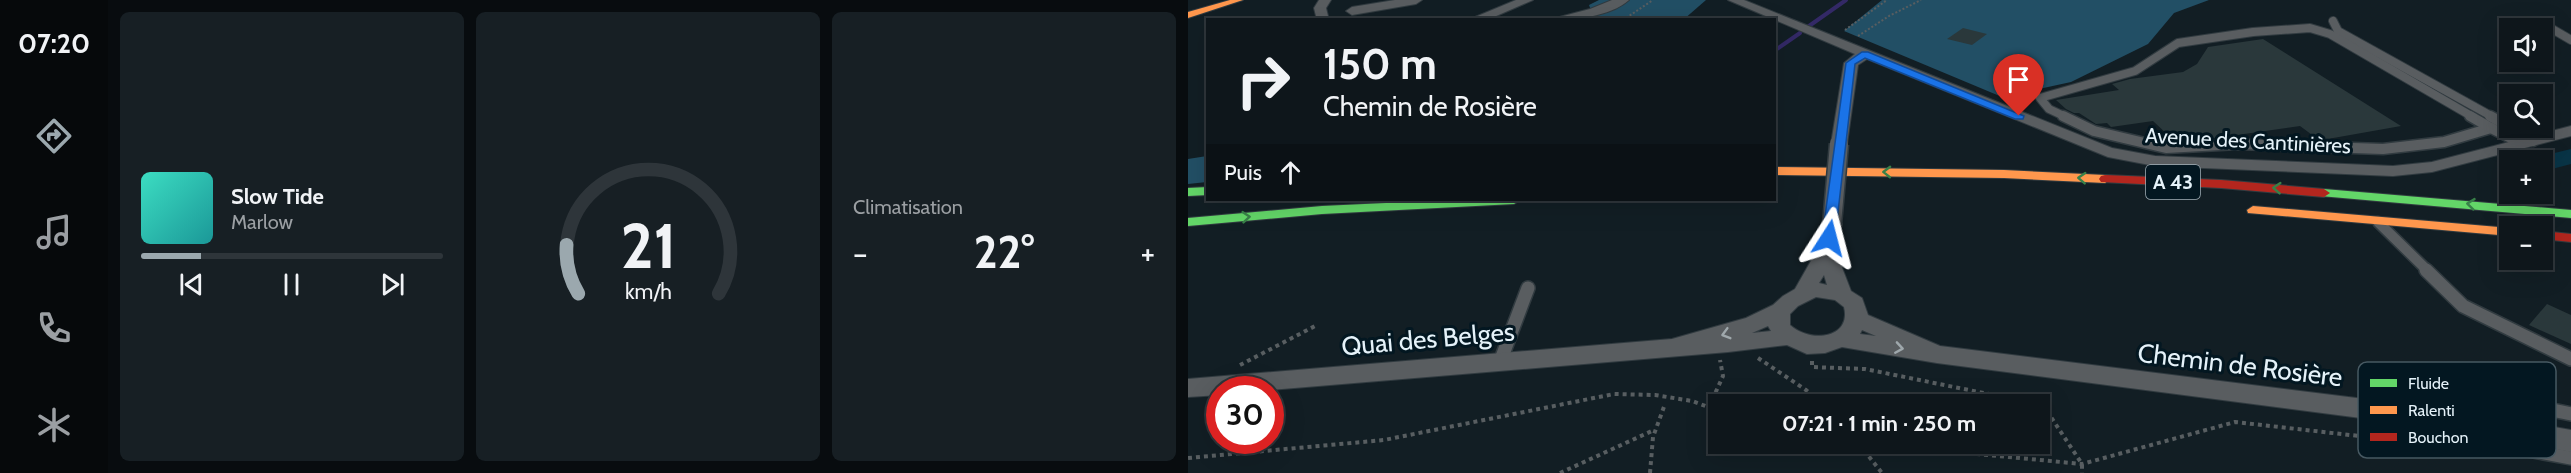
<!DOCTYPE html>
<html lang="fr">
<head>
<meta charset="utf-8">
<style>
	body { margin:0; font-family:Cabin,sans-serif; background:#171f24; color:#f1f3f6; height:100vh; display:flex; flex-direction:column; font-size:22px; white-space:nowrap }
	* { box-sizing:border-box; margin:0 }
	p { font-size:20px; color:#9b9fa3 }
	.icon { flex:none; width:33px; height:33px; fill:none; stroke:currentColor; stroke-width:2; stroke-linecap:round; stroke-linejoin:round }
	.map { position:relative; flex:1; overflow:hidden }
	.side { display:flex; flex-direction:column; gap:12px; padding:12px; background:#080c0f; width:1080px }
	.side>* { flex:none }
	.banner { position:absolute; left:18px; top:18px; width:570px; height:183px; border-radius:0px; box-shadow:0 6px 24px #0002,0 0 0 2px #2e353a; background:#0e161b; color:#f1f3f6; overflow:hidden }
	.fabs { position:absolute; left:1311px; top:18px; display:grid; gap:12px }
	.fabs a { display:grid; place-items:center; width:54px; height:54px; border-radius:0px; background:#0e161b; box-shadow:0 6px 24px #0002,0 0 0 2px #2e353a; font-size:30px }
	.speed { position:absolute; left:18px; top:376px; display:flex; gap:12px; font-size:30px; font-weight:700; text-align:center }
	.speed>* { display:grid; place-content:center; width:78px; height:78px; border-radius:50%; background:#0e161b; box-shadow:0 6px 24px #0002,0 0 0 2px #2e353a; line-height:1 }
	.speed .limit { border:9px solid #d22; background:#fff; color:#111 }
	.pin { position:absolute; display:grid; place-items:center; width:51px; height:51px; color:#fff; margin:-62px -26px; border-radius:50% 50% 50% 0; rotate:-45deg; box-shadow:0 0 6px #0007 }
	.pin .icon { rotate:45deg }
	.me { position:absolute; width:66px; margin:-33px; rotate:9deg; stroke-linejoin:round; filter:drop-shadow(0 0 4px #0008) }
	.turn { display:flex; align-items:center; gap:21px; height:126px; padding:0 18px; font-size:27px }
	.turn .icon { width:78px; height:78px; stroke-width:2.5 }
	.turn b { display:block; font-size:42px; line-height:51px }
	.then { display:flex; align-items:center; height:57px; padding:0 18px; background:#0003; gap:12px; font-size:22px }
	.big { font-size:45px; font-weight:700; line-height:1.1 }
	.side .tile { flex:1; display:flex; flex-direction:column; justify-content:center; gap:9px; min-width:0; padding:0 21px; border-radius:9px; background:#171f24 }
	.side .dial { align-items:center; gap:0 }
	.dial svg { height:156px; overflow:visible; fill:none; stroke:#2e353a; stroke-width:7; stroke-linecap:round; text-anchor:middle }
	.dial text { fill:#f1f3f6; stroke:none }
	.song { display:flex; align-items:center; gap:18px }
	.cover { width:72px; height:72px; border-radius:9px; background:linear-gradient(135deg,hsl(170 70% 55%),hsl(180 70% 35%)) }
	.played { height:6px; border-radius:3px; background:linear-gradient(90deg,#9ba8ae 20%,#2e353a 20%) }
	.keys { display:flex; justify-content:space-around; direction:ltr }
	.heat { display:flex; justify-content:space-between; align-items:center; font-size:33px; direction:ltr }
	.side .tiles { flex:1; display:grid; gap:12px; grid-template-columns:repeat(3,1fr) }
	.trip { position:absolute; left:520px; top:394px; width:342px; height:60px; border-radius:0px; background:#0e161b; box-shadow:0 6px 24px #0002,0 0 0 2px #2e353a; font-weight:700; line-height:60px; text-align:center }
	main { display:flex; flex:1; min-height:0 }
	.menu { display:flex; flex-direction:column; width:108px; justify-content:space-around; align-items:center; background:#06090b; color:#9b9fa3 }
	.menu .icon { width:42px; height:42px }
	.menu .current { color:#9ba8ae }
	.menu b { font-size:27px; color:#f1f3f6 }
	.map>svg:first-child { display:block }
	.green { fill:#093446 }
	.forest { fill:#224f65 }
	.lines { fill:none; stroke-linecap:round; stroke-linejoin:round }
	.stream { stroke:#332966; stroke-width:4 }
	.building { fill:#2a383b }
	.lane-far2-casing { stroke:#313b40; stroke-width:10 }
	.lane-far1-casing { stroke:#313b40; stroke-width:13 }
	.lane-casing { stroke:#313b40; stroke-width:16 }
	.street-casing { stroke:#313b40; stroke-width:2 }
	.fast-casing { stroke:#313b40; stroke-width:2 }
	.slow-casing { stroke:#313b40; stroke-width:2 }
	.jam-casing { stroke:#313b40; stroke-width:2 }
	.path-far1 { stroke:#585e61; stroke-width:2; stroke-dasharray:2 2; stroke-linecap:butt }
	.path { stroke:#585e61; stroke-width:4; stroke-dasharray:4 4; stroke-linecap:butt }
	.lane-far2 { stroke:#595d60; stroke-width:8 }
	.lane-far1 { stroke:#595d60; stroke-width:10 }
	.lane { stroke:#595d60; stroke-width:13 }
	.street { fill:#595d60; fill-rule:evenodd }
	.fast { fill:#63d668; fill-rule:evenodd }
	.slow { fill:#ff974d; fill-rule:evenodd }
	.jam { fill:#b3261e; fill-rule:evenodd }
	.street-bridge-casing { stroke:#313b40; stroke-width:21; stroke-linecap:butt }
	.street-bridge { stroke:#595d60; stroke-width:18 }
	.oneway { stroke:#388048 }
	.oneway2 { stroke:#9fa8ac }
	.route { fill:#1a73e8; stroke:#114b97; stroke-width:1.5 }
	.labels { text-anchor:middle; stroke-width:6; stroke-linejoin:round; paint-order:stroke }
	.shield { fill:#031721; stroke:#a1b0b8; stroke-width:1.5 }
	.shield-label { font-size:20px; font-weight:bold; fill:#e5f2f9 }
	.street-label { font-size:21px; fill:#e5f2f9; stroke:#031721 }
	.near-street-label { font-size:26px; fill:#e5f2f9; stroke:#031721 }
	.key { fill:#031721; stroke:#475962; stroke-width:1.5 }
	.key-label { font-size:16px; fill:#e5f2f9 }
</style>
</head>
<body>
<main>
<nav class="menu">
<b>07:20</b>
<svg class="icon current" aria-label="directions" viewBox="0 0 24 24"><path d="M12 3l9 9-9 9-9-9zM9 14v-3h6M13 9l2 2-2 2"/></svg>
<svg class="icon" aria-label="music" viewBox="0 0 24 24"><path d="M9 18V5l10-2v13"/><circle cx="6" cy="18" r="3"/><circle cx="16" cy="16" r="3"/></svg>
<svg class="icon" aria-label="phone" viewBox="0 0 24 24"><path d="M5 4h4l2 5-3 2q2 4 5 5l2-3 5 2v4C11 20 4 13 5 4z"/></svg>
<svg class="icon" aria-label="climate" viewBox="0 0 24 24"><path d="M12 3v18M4 7l16 10M4 17L20 7"/></svg>
</nav>
<section class="side">
<div class="tiles">
<div class="tile">
<div class="song"><i class="cover"></i><div><b>Slow Tide</b><p>Marlow</p></div></div>
<div class="played"></div>
<div class="keys"><svg class="icon" aria-label="previous" viewBox="0 0 24 24"><path d="M18 5L8 12l10 7zM5 5v14"/></svg><svg class="icon" aria-label="pause" viewBox="0 0 24 24"><path d="M8 5v14M16 5v14"/></svg><svg class="icon" aria-label="next" viewBox="0 0 24 24"><path d="M6 5l10 7-10 7zM19 5v14"/></svg></div>
</div>
<div class="tile dial"><svg viewBox="0 0 100 80">
<path d="M14 69A42 42 0 1 1 86 69"/>
<path d="M14 69A42 42 0 0 1 8 44" stroke="#9ba8ae"/>
<text x="50" y="56" font-size="32" font-weight="700">21</text>
<text x="50" y="72" font-size="11">km/h</text>
</svg></div>
<div class="tile"><p>Climatisation</p>
<div class="heat"><a>−</a><b class="big">22°</b><a>+</a></div>
</div>
</div>
</section>
<div class="map">
<svg width="1383" height="473" viewBox="0 0 1383 473">
	<rect width="100%" height="100%" fill="#121e24"/>
	<polygon class="green" points="1383,149 1383,164 1364,169 1355,163 1354,160 1346,158"/>
	<g class="forest">
		<polygon points="411,0 518,0 495,20 406,19 401,5"/>
		<polygon points="694,0 1021,0 986,13 960,44 883,82 814,97 656,31"/>
		<polygon points="19,156 19,182 0,184 0,159"/>
	</g>
	<g class="lines">
		<g class="stream">
			<polyline points="621,26 658,0"/>
			<polyline points="586,51 612,33"/>
		</g>
	</g>
	<g class="building">
		<polygon points="775,28 799,34 784,45 759,39"/>
		<polygon points="1075,39 1213,126 1134,140 1131,140 1112,126 1028,138 996,140 981,136 965,121 923,127 919,123 908,124 891,113 886,113 878,109 868,100 931,90 924,84 942,79 995,72 1009,64 1020,47"/>
		<polygon points="1359,304 1383,315 1383,344 1341,325"/>
	</g>
	<g class="lines">
		<g class="lane-far2-casing">
			<g id="lane-far2">
				<polyline points="1145,21 1150,31 1305,117"/>
				<polyline points="1359,26 1383,40"/>
				<polyline points="878,117 861,109 852,98 947,71 990,43 1065,32 1122,28 1142,34 1285,117"/>
			</g>
		</g>
		<g class="lane-far1-casing">
			<g id="lane-far1">
				<polyline points="875,116 906,131 978,148 1050,144 1195,149 1256,142 1303,128"/>
				<polyline points="1282,116 1303,128"/>
				<polyline points="1302,116 1322,127"/>
				<polyline points="1303,128 1333,143"/>
				<polyline points="1322,128 1345,141"/>
				<polyline points="1190,222 1240,271"/>
			</g>
		</g>
		<g class="lane-casing">
			<g id="lane">
				<polyline points="1238,270 1275,306 1383,359"/>
				<polyline points="312,362 340,288"/>
				<polyline points="1383,414 1302,397 1279,406 1281,422 1313,445 1383,458"/>
			</g>
		</g>
		<g class="street-casing">
			<g id="street">
				<polygon points="131,0 143,0 138,8 141,20 129,20 126,8"/>
				<polygon points="207,0 234,0 228,4 164,15 158,11 164,7"/>
				<polygon points="328,0 345,0 299,20 280,20"/>
				<path d="M 424,0 L 441,0 C 422,17 385,20 360,20 L 402,9 Z"/>
				<polygon points="540,0 556,0 924,148 967,156 1205,166 1244,162 1383,126 1383,136 1244,172 1205,176 967,166 920,157 679,59 670,65 659,144 651,149 643,144 656,63 667,54"/>
				<path d="M 644,218 L 651,220 L 654,224 L 648,252 L 663,291 L 674,298 L 680,315 L 752,346 L 1281,412 L 1383,430 L 1383,452 L 1281,432 L 749,363 L 654,347 L 637,353 L 619,354 L 599,345 L 540,352 L 82,390 L 32,390 L 32,395 L 0,397 L 0,379 L 484,339 L 558,318 L 585,305 L 595,296 L 607,289 L 628,252 L 637,220 ZM 636,275 L 639,285 L 631,283 ZM 628,297 L 647,300 L 656,307 C 664,338 623,344 602,325 L 602,314 L 610,306 ZM 580,326 L 583,331 L 564,333 ZM 674,330 L 688,336 L 672,334 Z"/>
			</g>
		</g>
		<g class="fast-casing">
			<g id="fast">
				<polygon points="20,187 20,195 0,196 0,188"/>
				<polygon points="1136,189 1383,210 1383,218 1132,196 1130,193 1132,190"/>
				<polygon points="262,200 332,200 326,204 134,214 0,226 0,218 134,206"/>
			</g>
		</g>
		<g class="slow-casing">
			<g id="slow">
				<polygon points="42,0 55,0 0,18 0,12"/>
				<polygon points="586,167 816,170 917,175 923,179 917,183 816,178 586,175"/>
				<polygon points="1065,206 1322,228 1322,236 1060,213 1059,210"/>
			</g>
		</g>
		<g class="jam-casing">
			<g id="jam">
				<polygon points="917,175 1033,180 1136,189 1142,193 1136,197 1033,188 913,182 911,179 913,176"/>
				<polygon points="1354,231 1383,234 1383,242 1354,239"/>
			</g>
		</g>
		<g class="path-far1">
			<polyline points="435,20 465,0"/>
			<polyline points="657,30 699,0"/>
			<polyline points="670,36 701,16 733,0"/>
		</g>
		<g class="path">
			<polyline points="570,358 618,390 635,405"/>
			<polyline points="624,361 624,367 677,369 855,405 894,464 894,473"/>
			<polyline points="52,365 129,325"/>
			<polyline points="521,407 535,376 532,360"/>
			<polyline points="582,444 591,450 789,454 894,464 1047,422 1224,442 1239,437"/>
			<polyline points="671,444 694,473"/>
			<polyline points="0,458 196,440 426,394 467,395 504,401 531,411"/>
			<polyline points="372,473 466,430"/>
			<polyline points="462,473 465,437 477,404"/>
		</g>
		<use href="#lane-far2" class="lane-far2"/>
		<use href="#lane-far1" class="lane-far1"/>
		<use href="#lane" class="lane"/>
		<use href="#street" class="street"/>
		<use href="#fast" class="fast"/>
		<use href="#slow" class="slow"/>
		<use href="#jam" class="jam"/>
		<g class="street-bridge-casing">
			<polyline id="street-bridge" points="644,224 651,144"/>
		</g>
		<use href="#street-bridge" class="street-bridge"/>
	</g>
	<defs><path id="oneway-chevron" d="M-2-3.5L2.5 0L-2 3.5" fill="none" stroke-width="1.6" stroke-linecap="round" stroke-linejoin="round" transform="scale(1.5)"/></defs>
	<g class="oneway">
		<use href="#oneway-chevron" transform="translate(699 172) rotate(-179)"/>
		<use href="#oneway-chevron" transform="translate(894 178) rotate(-177)"/>
		<use href="#oneway-chevron" transform="translate(1089 188) rotate(-176)"/>
		<use href="#oneway-chevron" transform="translate(1283 204) rotate(-174)"/>
		<use href="#oneway-chevron" transform="translate(58 217) rotate(-5)"/>
	</g>
	<g class="oneway2">
		<use href="#oneway-chevron" transform="translate(538 334) rotate(164)"/>
		<use href="#oneway-chevron" transform="translate(711 348) rotate(9)"/>
	</g>
	<polygon class="route" points="674,52 680,52 836,116 835,119 827,119 677,58 667,64 647,238 641,243 634,238 658,63"/>
	<g class="labels">
		<rect class="shield" x="958" y="165" width="54" height="34" rx="4.5"/>
		<g class="shield-label">
			<text x="985" y="189">A 43</text>
		</g>
		<g class="street-label">
			<text transform="translate(1060 141) rotate(3)" y="7">Avenue des Cantinières</text>
		</g>
		<g class="near-street-label">
			<text transform="translate(240 339) rotate(-5)" y="9">Quai des Belges</text>
			<text transform="translate(1052 365) rotate(7)" y="9">Chemin de Rosière</text>
		</g>
	</g>
	<rect x="1170" y="362" width="198" height="96" rx="9" class="key"/>
	<rect x="1182" y="379" width="27" height="8" fill="#63d668"/>
	<rect x="1182" y="406" width="27" height="8" fill="#ff974d"/>
	<rect x="1182" y="433" width="27" height="8" fill="#b3261e"/>
	<g class="key-label">
		<text x="1220" y="389">Fluide</text>
		<text x="1220" y="416">Ralenti</text>
		<text x="1220" y="443">Bouchon</text>
	</g>
</svg>
<div class="fabs">
<a><svg class="icon" aria-label="sound" viewBox="0 0 24 24"><path d="M4 9h4l5-4v14l-5-4H4zM17 9q2 3 0 6"/></svg></a>
<a><svg class="icon" aria-label="search" viewBox="0 0 24 24"><circle cx="10" cy="10" r="6"/><path d="M15 15l6 6"/></svg></a>
<a>+</a>
<a>−</a>
</div>
<div class="speed"><div class="limit">30</div></div>
<div class="pin" style="left:831px;top:116px;background:#d93025"><svg class="icon" aria-label="arrive" viewBox="0 0 24 24"><path d="M6 21V4h12l-3 4 3 4H6"/></svg></div>
<svg class="me" style="left:641px;top:238px" viewBox="-20 -20 40 40"><path d="M0-17L14 15 0 8-14 15z" fill="#1a73e8" stroke="#fff" stroke-width="4"/></svg>
<div class="trip">07:21 · 1 min · 250 m</div>
<div class="banner">
<div class="turn"><svg class="icon" aria-label="right" viewBox="0 0 24 24"><path d="M7 20v-9h11M14 6l5 5-5 5"/></svg><div><b>150 m</b>Chemin de Rosière</div></div>
<div class="then">Puis<svg class="icon" aria-label="ahead" viewBox="0 0 24 24"><path d="M12 20V5M6 11l6-6 6 6"/></svg></div>
</div>
</div>
</main>
</body>
</html>
